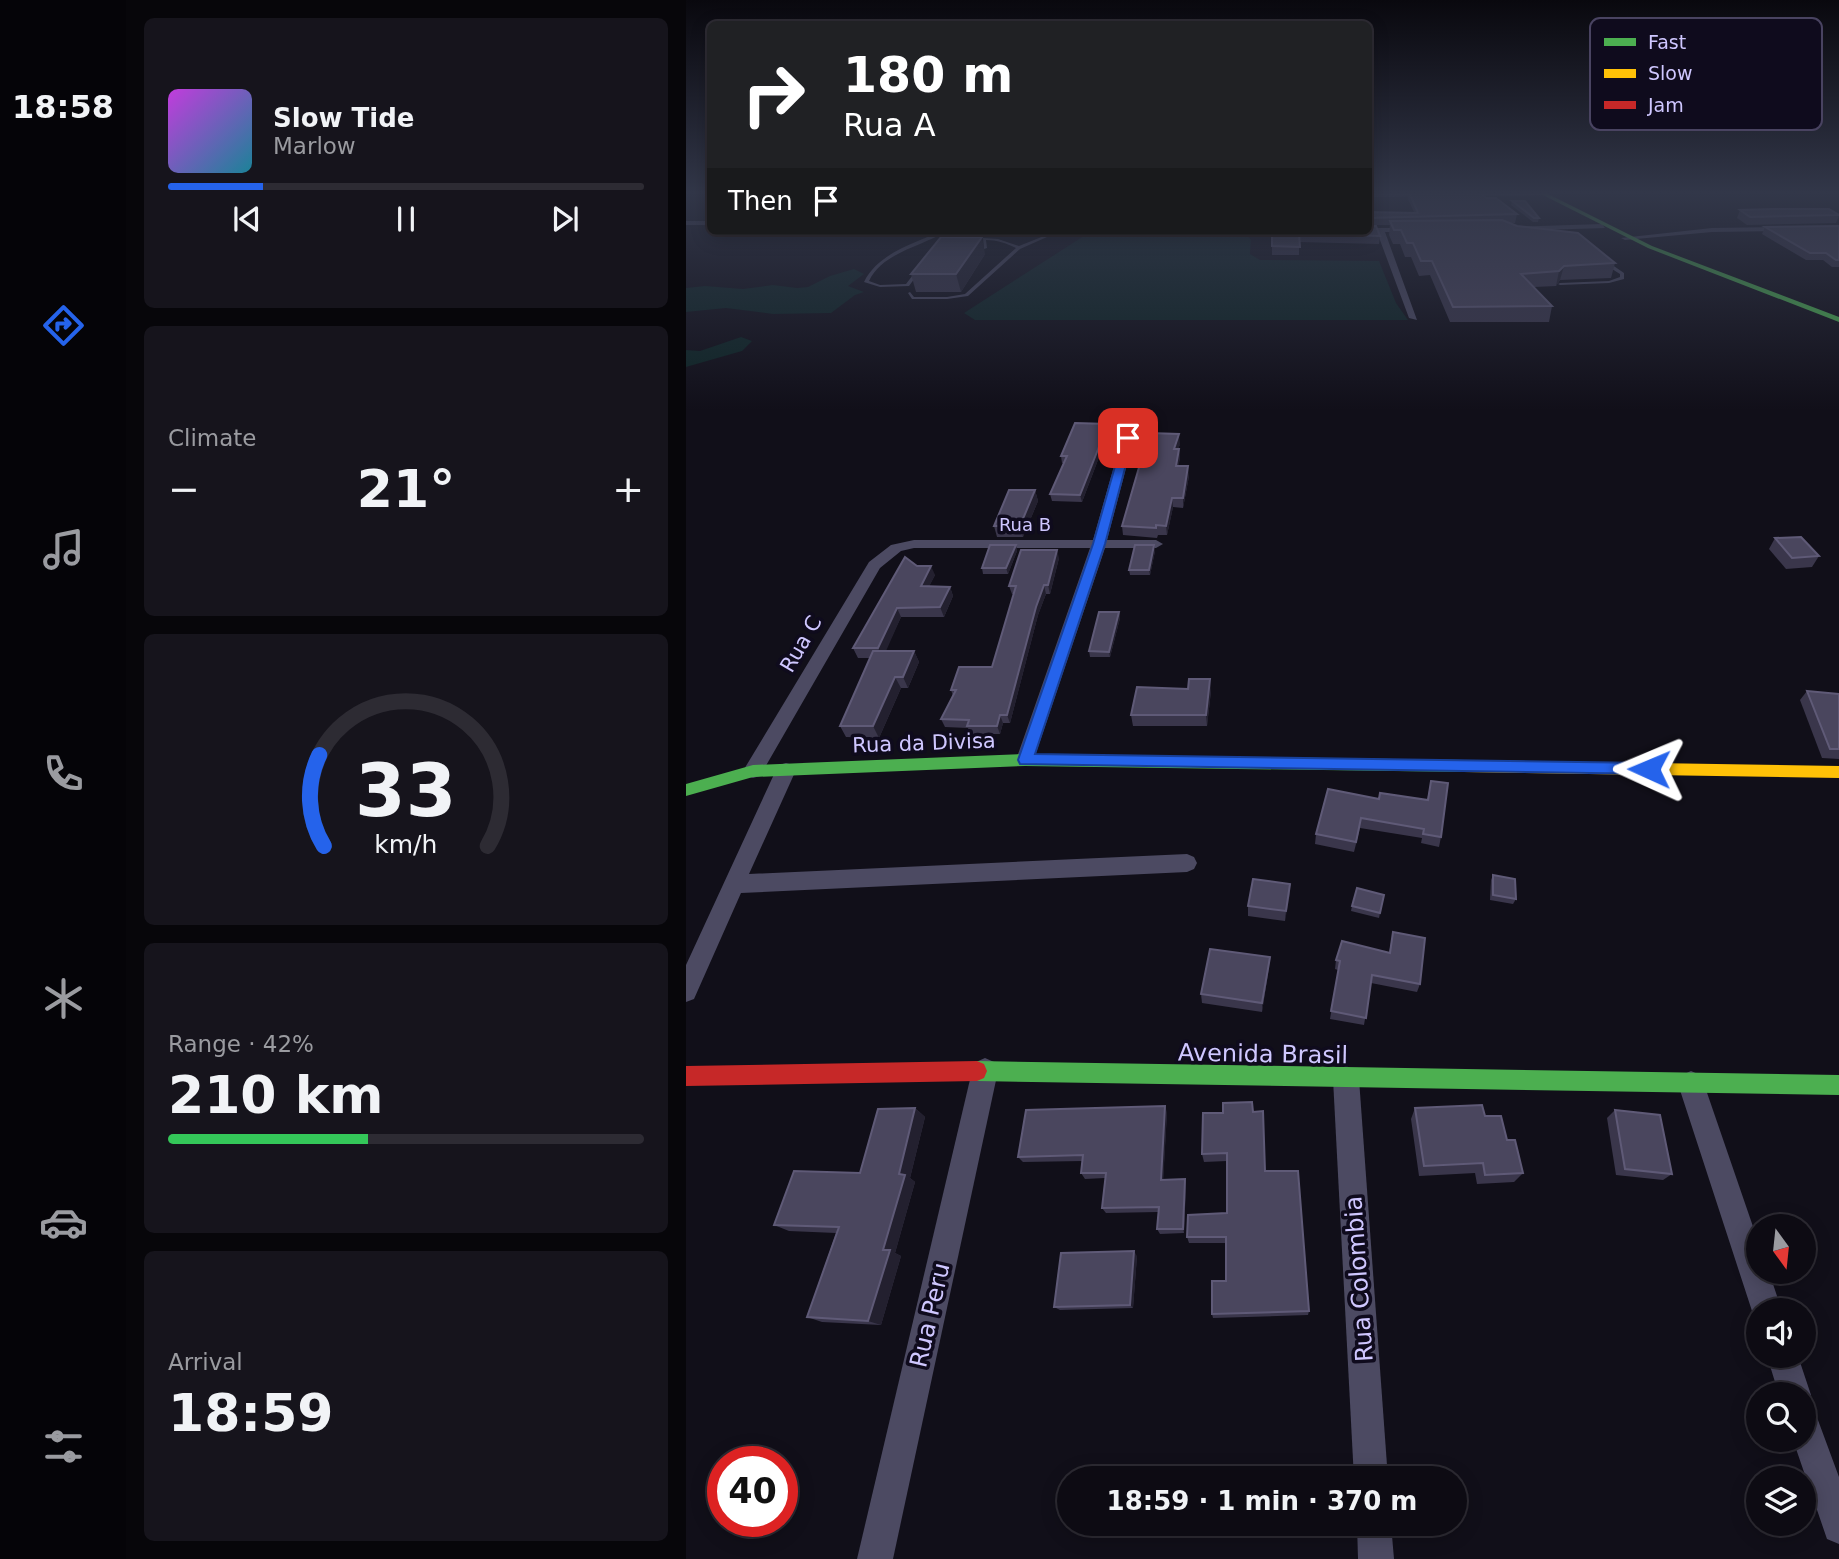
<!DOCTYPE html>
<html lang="en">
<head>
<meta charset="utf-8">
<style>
	body { margin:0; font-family:"DejaVu Sans",sans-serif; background:#16141c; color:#f1f3f6; height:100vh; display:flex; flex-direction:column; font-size:26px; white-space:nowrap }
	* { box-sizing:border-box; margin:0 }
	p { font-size:23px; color:#9a9ba0 }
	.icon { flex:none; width:38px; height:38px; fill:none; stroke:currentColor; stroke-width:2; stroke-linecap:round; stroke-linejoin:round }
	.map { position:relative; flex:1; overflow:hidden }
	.sheet { display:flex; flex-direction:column; gap:18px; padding:18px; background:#07060a; width:560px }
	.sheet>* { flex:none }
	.hud { position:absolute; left:21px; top:21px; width:665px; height:214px; border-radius:10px; box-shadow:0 4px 18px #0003,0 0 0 2px #2d2b33; background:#202124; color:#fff; overflow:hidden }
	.needle { width:46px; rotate:165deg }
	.buttons { position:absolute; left:1060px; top:1214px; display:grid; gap:14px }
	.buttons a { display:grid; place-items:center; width:70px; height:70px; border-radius:50%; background:#0d0b13; box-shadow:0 4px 18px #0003,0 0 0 2px #2d2b33; font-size:35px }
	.speed { position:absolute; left:21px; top:1446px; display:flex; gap:14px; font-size:35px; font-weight:700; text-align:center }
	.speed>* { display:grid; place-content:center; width:91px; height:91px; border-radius:50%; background:#0d0b13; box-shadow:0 4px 18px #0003,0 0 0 2px #2d2b33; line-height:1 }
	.speed .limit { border:10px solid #d22; background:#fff; color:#111 }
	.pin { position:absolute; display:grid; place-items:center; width:60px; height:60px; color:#fff; margin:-30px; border-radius:14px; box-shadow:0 4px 10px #0006 }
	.me { position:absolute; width:77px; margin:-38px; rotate:271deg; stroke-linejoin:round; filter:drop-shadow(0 0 5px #0008) }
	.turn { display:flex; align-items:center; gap:24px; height:147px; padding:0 21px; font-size:32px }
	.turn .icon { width:91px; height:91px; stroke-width:2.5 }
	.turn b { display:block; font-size:49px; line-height:60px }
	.then { display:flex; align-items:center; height:66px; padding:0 21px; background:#0003; gap:14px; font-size:26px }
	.big { font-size:52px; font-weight:700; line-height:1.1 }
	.sheet .tile { flex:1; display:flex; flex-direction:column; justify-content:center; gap:10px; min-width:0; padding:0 24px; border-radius:10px; background:#16141c }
	.sheet .dial { align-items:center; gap:0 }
	.dial svg { height:182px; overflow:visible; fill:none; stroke:#2d2b33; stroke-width:7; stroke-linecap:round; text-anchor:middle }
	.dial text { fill:#f1f3f6; stroke:none }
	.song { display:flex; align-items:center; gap:21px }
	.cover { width:84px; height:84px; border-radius:10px; background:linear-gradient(135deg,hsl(290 70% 55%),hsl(190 70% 35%)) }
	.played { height:7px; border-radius:4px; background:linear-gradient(90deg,#2563eb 20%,#2d2b33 20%) }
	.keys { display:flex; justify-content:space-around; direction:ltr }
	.heat { display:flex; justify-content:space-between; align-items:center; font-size:38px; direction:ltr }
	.charge { height:10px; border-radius:5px; background:linear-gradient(90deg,#34c759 42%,#2d2b33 0) }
	.trip { position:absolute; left:371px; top:1466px; width:410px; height:70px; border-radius:35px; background:#0d0b13; box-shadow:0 4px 18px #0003,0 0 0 2px #2d2b33; font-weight:700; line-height:70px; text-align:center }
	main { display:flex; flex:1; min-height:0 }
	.tabs { display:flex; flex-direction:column; width:126px; justify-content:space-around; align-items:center; background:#050408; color:#9a9ba0 }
	.tabs .icon { width:49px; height:49px }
	.tabs .active { color:#2563eb }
	.tabs b { font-size:32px; color:#f1f3f6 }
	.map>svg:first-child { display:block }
	.green { fill:#0e2425 }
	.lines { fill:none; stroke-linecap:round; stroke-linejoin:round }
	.lane { fill:#4c4a62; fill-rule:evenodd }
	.street { fill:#4c4a62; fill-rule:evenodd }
	.fast { fill:#4caf50; fill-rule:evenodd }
	.slow { fill:#ffc107; fill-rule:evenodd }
	.jam { fill:#c62828; fill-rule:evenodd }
	.wall { fill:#3a364b }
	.shaded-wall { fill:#23202f }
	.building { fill:#4a465e; stroke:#5f5a77; stroke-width:2 }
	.route { fill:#2563eb; stroke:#184099; stroke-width:2 }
	.labels { text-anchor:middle; stroke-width:7; stroke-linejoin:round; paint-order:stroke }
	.far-street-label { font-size:18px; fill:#cfc7ff; stroke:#0f0b1d }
	.street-label { font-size:21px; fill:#cfc7ff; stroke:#0f0b1d }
	.near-street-label { font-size:24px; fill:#cfc7ff; stroke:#0f0b1d }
	.key { fill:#0f0b1d; stroke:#494361; stroke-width:2 }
	.key-label { font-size:19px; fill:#cfc7ff }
</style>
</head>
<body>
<main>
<nav class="tabs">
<b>18:58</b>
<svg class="icon active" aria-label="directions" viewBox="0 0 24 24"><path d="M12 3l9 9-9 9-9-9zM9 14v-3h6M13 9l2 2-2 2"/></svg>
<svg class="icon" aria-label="music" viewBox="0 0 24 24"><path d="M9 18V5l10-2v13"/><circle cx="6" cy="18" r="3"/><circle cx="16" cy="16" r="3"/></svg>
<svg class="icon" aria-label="phone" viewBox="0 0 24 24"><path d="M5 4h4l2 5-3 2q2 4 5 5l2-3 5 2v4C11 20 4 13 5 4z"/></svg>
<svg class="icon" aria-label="climate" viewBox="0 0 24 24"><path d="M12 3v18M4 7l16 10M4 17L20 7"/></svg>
<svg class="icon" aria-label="car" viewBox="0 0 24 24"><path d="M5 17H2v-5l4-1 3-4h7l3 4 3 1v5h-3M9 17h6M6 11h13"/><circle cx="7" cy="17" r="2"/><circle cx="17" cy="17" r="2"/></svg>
<svg class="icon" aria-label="filters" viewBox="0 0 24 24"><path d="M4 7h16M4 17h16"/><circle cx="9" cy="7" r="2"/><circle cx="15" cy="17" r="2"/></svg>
</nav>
<section class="sheet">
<div class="tile">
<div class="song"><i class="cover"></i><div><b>Slow Tide</b><p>Marlow</p></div></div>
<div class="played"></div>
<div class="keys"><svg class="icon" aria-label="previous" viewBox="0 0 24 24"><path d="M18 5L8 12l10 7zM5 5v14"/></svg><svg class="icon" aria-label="pause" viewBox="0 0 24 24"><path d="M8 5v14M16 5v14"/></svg><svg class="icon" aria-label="next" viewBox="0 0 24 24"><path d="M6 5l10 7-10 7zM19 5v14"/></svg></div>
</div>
<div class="tile"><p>Climate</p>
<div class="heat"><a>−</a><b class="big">21°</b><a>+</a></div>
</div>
<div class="tile dial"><svg viewBox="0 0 100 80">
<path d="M14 69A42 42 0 1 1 86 69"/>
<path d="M14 69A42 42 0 0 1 12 29" stroke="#2563eb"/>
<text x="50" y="56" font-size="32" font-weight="700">33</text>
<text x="50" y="72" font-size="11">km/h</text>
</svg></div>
<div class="tile"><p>Range · 42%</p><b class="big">210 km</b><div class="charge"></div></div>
<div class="tile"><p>Arrival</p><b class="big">18:59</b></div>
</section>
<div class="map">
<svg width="1153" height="1559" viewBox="0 0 1153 1559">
	<rect width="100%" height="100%" fill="#110f19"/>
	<g class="green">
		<polygon points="514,231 559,233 565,240 564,254 574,260 693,261 710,303 722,320 289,320 278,313 401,234"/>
		<polygon points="168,269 178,274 162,286 178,292 169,295 145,313 87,314 40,308 0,312 0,288 19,286 57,289 87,285 111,288 122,287 144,276"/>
		<polygon points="55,337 66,341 56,351 0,367 0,350 14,351"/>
	</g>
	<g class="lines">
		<g class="lane">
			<path d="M 256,231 L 259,232 C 234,247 196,253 183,281 L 194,285 L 220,284 L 230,271 L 234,271 L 223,286 L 194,287 L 178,282 C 192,253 229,243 256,231 Z"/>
			<path d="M 355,231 L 359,231 L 361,237 L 334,249 L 282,296 L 261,299 L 226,299 L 222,293 L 224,292 L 228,297 L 261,297 L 279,294 L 330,248 C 320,243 311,240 300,240 L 301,248 L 298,249 L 297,238 L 312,239 L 333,246 L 358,236 Z"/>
			<polygon points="915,260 919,260 938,273 938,279 923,283 874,285 872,284 874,283 923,281 934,277 934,274 915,262"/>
		</g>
		<g class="street">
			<polygon points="858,192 855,195 682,197 682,193"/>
			<rect x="0" y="221" width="24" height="4"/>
			<polygon points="916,224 919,228 826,231 822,229 826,227"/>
			<polygon points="1153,226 1153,230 1026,232 939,240 935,238 1026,228"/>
			<polygon points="682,228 730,228 734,230 730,232 699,232 731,320 723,318 691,232 679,232 682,231"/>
			<polygon points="155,231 326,231 322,233 159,233"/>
			<polygon points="442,434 448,438 421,540 470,540 477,544 470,548 419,548 346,765 332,765 330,760 404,548 228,548 215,551 194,568 74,776 67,778 60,776 57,771 60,766 183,562 205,545 228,540 407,540 436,438"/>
			<polygon points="100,763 107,765 110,770 63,874 501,854 508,857 511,863 508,869 501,872 55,893 8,999 0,1002 0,965 90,770 93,765"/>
			<polygon points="299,1058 308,1062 312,1071 207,1559 171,1559 286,1071 290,1062"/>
			<polygon points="660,1066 669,1070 673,1079 702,1479 668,1479 647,1079 651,1070"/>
			<polygon points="1005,1071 1014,1075 1018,1084 1073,1244 1073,1272 1083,1272 1096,1311 1073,1311 1073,1323 1066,1311 992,1084 996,1075"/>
			<polygon points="1081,1356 1112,1356 1125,1395 1118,1407 1129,1412 1153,1477 1153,1544 1141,1539 1107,1440 1118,1440 1118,1395 1093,1395"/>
			<polygon points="671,1524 705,1524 708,1559 672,1559"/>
		</g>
		<g class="fast">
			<polygon points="851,192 858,192 966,246 1153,317 1153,322 962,248"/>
			<polygon points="339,754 778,760 786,766 778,772 339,766 67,777 0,796 0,784 67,765"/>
			<polygon points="291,1061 1153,1075 1153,1095 291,1081 284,1078 281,1071 284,1064"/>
		</g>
		<polygon class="slow" points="778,760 1153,766 1153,778 778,772 770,766"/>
		<polygon class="jam" points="291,1061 298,1064 301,1071 298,1078 291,1081 0,1086 0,1066"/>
	</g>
	<g class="wall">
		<polygon points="723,192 800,198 831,214 829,223 823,223 929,263 925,278 874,280 870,286 848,287 866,306 863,322 764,322 744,275 733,276 725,257 719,257 714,244 707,244 703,235 704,225 682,225 682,212 728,212 722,199"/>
		<polygon points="826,201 853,218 852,222 847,222 825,205"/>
		<polygon points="1054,210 1153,215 1153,216 1150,223 1061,225 1051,218"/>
		<polygon points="1153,226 1153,267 1146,267 1137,260 1120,260 1076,234 1079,227"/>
		<polygon points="586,231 694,236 693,244 613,242 613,255 586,255"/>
		<polygon points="299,254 275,292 230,292 225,274"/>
		<polygon points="423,431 396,502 366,501 364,494 378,463 376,463 375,456"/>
		<polygon points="494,444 492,449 493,449 494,458 492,466 503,476 497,508 487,507 481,535 472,535 471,538 437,535 436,526"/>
		<polygon points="349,490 352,501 337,537 311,537 308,526"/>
		<polygon points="1089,538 1133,556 1126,567 1100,569 1083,549"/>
		<polygon points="330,545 331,551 322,574 297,574 296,568"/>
		<polygon points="469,551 464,575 444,575 443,570"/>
		<polygon points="373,558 364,594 360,594 352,615 324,723 317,723 314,734 284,734 282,728 259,727 255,719 267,696 265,690 306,667 328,594 326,594 323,586"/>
		<polygon points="231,566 249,575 243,586 264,587 267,596 258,617 215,617 199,651 228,651 233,662 222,688 215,688 193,738 160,737 154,726 184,658 172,658 167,648"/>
		<polygon points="433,612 434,618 424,657 404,657 403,651"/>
		<polygon points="525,691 521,726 447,726 445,715"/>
		<polygon points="1121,691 1153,694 1153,759 1136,758 1114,700"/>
		<polygon points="745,781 755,837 753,847 735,843 736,838 674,828 668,852 629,844 630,834 693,799 741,800"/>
		<polygon points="807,875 830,899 827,904 804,900 805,880"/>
		<polygon points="604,884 599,921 562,916 562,906"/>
		<polygon points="698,895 693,918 665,911 666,906"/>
		<polygon points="707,932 734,984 731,992 685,983 678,1025 644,1019 652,970 649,969 650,960 703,953"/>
		<polygon points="583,967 576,1012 516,1003 515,994"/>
		<polygon points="229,1108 239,1117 224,1178 229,1182 209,1253 215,1256 195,1325 136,1322 121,1317 150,1233 103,1231 88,1225 174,1173"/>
		<polygon points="729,1108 799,1116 821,1140 837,1173 828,1182 791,1184 789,1173 733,1176 725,1119"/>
		<polygon points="929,1110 986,1174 977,1180 930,1175 921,1118"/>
		<polygon points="481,1112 477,1180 499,1179 500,1184 498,1233 474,1234 471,1229 472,1212 420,1213 416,1208 419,1178 399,1179 395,1173 397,1161 337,1162 332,1157"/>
		<polygon points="567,1112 579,1171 623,1311 622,1315 527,1318 526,1314 540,1281 540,1243 503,1243 501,1237 541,1213 541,1161 518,1162 516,1154"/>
		<polygon points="451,1256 447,1308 374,1310 368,1307"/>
	</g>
	<g class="shaded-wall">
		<polygon points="296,237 299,254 275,292 270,274"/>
		<polygon points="878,266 874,280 870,286 873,271"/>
		<polygon points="422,424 423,431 396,502 394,495"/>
		<polygon points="493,434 494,444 489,458 488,449"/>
		<polygon points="493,449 494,458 491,476 490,466"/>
		<polygon points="502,466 503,476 497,508 497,498"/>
		<polygon points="349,490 352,501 337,537 334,526"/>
		<polygon points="486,498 487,507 481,535 480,526"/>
		<polygon points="330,545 331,551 322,574 320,568"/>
		<polygon points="468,545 469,551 464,575 463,570"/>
		<polygon points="371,550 373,558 364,594 362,585"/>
		<polygon points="245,566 249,575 239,595 235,586"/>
		<polygon points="358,585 360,594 352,615 324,723 321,715 350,607"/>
		<polygon points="264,587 267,596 258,617 254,607"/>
		<polygon points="211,608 215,617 197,658 192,648"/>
		<polygon points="433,612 434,618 424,657 423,652"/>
		<polygon points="228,651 233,662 222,688 217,677"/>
		<polygon points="209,677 215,688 193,738 187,726"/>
		<polygon points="524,679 525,691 521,726 520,715"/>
		<polygon points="314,715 317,723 314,734 311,726"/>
		<polygon points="604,884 604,894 599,921 600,911"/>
		<polygon points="584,957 583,967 576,1012 576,1003"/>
		<polygon points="479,1106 481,1112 477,1185 475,1180"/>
		<polygon points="229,1108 239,1117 224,1178 229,1182 209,1253 215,1256 195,1325 182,1321 213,1174"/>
		<polygon points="499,1179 500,1184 498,1233 497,1229"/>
		<polygon points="448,1251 451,1256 447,1308 444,1305"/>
	</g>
	<g class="building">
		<polygon points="723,192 793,192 800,198 810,198 831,214 682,218 682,212 732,213"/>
		<polygon points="826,201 839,201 853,218 848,218"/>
		<polygon points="1087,209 1143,209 1153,215 1064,217 1054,210"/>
		<polygon points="816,220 831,226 892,233 929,263 878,266 873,271 835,274 866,306 767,307 746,261 735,261 727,243 721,243 715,230 708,230 704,221"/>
		<polygon points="682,226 690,226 694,236 613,234 614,247 586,246 586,231 682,231"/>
		<polygon points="1153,226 1153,260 1150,260 1140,253 1124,253 1079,227"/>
		<polygon points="255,237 296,237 270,274 225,274"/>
		<polygon points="389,423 422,424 394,495 364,494 381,456 375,456"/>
		<polygon points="463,433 493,434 488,449 493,449 490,466 502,466 497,498 486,498 480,526 470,525 470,528 436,526"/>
		<polygon points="323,490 349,490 334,526 308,526"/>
		<polygon points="1115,537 1133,556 1106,558 1089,538"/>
		<polygon points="304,545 330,545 320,568 296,568"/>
		<polygon points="449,545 468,545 463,570 443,570"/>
		<polygon points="335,550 371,550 362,585 358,585 350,607 321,715 314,715 311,726 281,726 283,720 255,719 270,690 265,690 273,667 306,667 330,586 323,586"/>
		<polygon points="219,557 231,566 245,566 235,586 264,587 254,607 211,608 192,648 167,648"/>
		<polygon points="413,612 433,612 423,652 403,651"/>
		<polygon points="187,651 228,651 217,677 209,677 187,726 154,726"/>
		<polygon points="503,679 524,679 520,715 445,715 451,687 502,689"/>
		<polygon points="1121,691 1153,694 1153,749 1144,749"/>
		<polygon points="745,781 762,783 755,837 737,834 738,829 675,818 670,842 630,834 642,789 693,799 694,793 742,800"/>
		<polygon points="807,875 829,879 830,899 807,895"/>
		<polygon points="567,879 604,884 600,911 562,906"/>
		<polygon points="671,888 698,895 694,913 666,906"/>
		<polygon points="707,932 739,938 734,984 686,975 680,1018 645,1011 654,961 650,960 656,941 704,953"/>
		<polygon points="524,949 584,957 576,1003 515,994"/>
		<polygon points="566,1102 567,1112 577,1111 579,1171 612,1171 623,1311 526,1314 526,1281 540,1281 540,1237 501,1237 502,1215 541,1213 541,1153 516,1154 517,1113 537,1113 537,1103"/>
		<polygon points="796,1105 799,1116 815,1116 821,1140 829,1140 837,1173 799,1175 797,1163 738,1166 729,1108"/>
		<polygon points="479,1106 475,1180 499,1179 497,1229 471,1229 473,1207 416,1208 420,1173 395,1173 397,1155 332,1157 340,1110"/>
		<polygon points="229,1108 213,1174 219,1175 197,1250 204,1250 182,1321 121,1317 153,1227 88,1225 108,1171 174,1173 192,1109"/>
		<polygon points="929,1110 974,1115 986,1174 939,1169"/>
		<polygon points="448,1251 444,1305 368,1307 375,1253"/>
	</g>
	<linearGradient id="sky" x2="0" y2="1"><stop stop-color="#09080e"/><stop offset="0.47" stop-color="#323749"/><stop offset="1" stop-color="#323749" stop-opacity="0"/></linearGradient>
	<rect width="1153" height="410" fill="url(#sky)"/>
	<polygon class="route" points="442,435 447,438 419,544 349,754 963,763 969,765 971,769 969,774 334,764 332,760 407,544 437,438"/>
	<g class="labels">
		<g class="far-street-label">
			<text x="339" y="531">Rua B</text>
		</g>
		<g class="street-label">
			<text transform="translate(115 644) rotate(-60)" y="7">Rua C</text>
			<text transform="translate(238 743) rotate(-2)" y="7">Rua da Divisa</text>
		</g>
		<g class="near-street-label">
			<text transform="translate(577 1054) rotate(1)" y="8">Avenida Brasil</text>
			<text transform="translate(673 1279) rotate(-94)" y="8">Rua Colombia</text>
			<text transform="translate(244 1315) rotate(-77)" y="8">Rua Peru</text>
		</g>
	</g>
	<rect x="904" y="18" width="232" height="112" rx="10" class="key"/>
	<rect x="918" y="38" width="32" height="8" fill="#4caf50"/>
	<rect x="918" y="69" width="32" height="9" fill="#ffc107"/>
	<rect x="918" y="101" width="32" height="8" fill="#c62828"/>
	<g class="key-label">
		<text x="962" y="49">Fast</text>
		<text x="962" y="80">Slow</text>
		<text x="962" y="112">Jam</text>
	</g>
</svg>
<div class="buttons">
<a><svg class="needle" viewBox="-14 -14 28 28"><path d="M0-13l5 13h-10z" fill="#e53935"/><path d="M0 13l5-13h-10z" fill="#9a9ba0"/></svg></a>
<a><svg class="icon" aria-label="sound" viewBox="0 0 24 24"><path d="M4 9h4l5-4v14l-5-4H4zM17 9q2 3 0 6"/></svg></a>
<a><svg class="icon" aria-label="search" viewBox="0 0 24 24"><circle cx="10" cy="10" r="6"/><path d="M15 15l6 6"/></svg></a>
<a><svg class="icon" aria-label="layers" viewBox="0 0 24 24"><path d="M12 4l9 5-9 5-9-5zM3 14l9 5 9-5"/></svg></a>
</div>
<div class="speed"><div class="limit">40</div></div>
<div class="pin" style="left:442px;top:438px;background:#d93025"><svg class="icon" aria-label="arrive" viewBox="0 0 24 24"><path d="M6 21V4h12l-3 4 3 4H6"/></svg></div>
<svg class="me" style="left:963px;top:769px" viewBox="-20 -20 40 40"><path d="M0-17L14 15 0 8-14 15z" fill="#2563eb" stroke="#fff" stroke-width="4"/></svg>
<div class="trip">18:59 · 1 min · 370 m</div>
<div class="hud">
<div class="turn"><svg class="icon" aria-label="right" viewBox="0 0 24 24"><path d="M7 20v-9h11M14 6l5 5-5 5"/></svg><div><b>180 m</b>Rua A</div></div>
<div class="then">Then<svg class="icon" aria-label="arrive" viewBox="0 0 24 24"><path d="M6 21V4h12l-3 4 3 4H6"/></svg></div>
</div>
</div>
</main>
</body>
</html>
